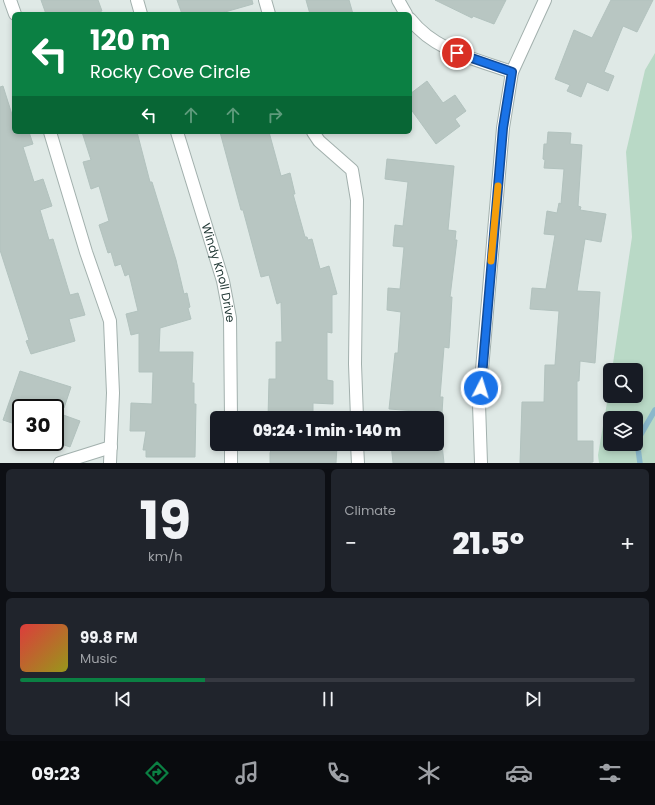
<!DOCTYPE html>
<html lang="en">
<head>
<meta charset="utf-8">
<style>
	body { margin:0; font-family:Poppins,sans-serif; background:#20242c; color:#f1f3f6; height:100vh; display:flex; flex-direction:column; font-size:15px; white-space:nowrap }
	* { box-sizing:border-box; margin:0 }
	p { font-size:13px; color:#9ea1a6 }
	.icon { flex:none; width:22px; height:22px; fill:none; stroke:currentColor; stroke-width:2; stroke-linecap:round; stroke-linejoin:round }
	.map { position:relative; height:463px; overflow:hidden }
	.drawer { display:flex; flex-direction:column; gap:6px; padding:6px; background:#0d0f14; flex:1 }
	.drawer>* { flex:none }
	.guide { position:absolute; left:12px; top:12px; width:400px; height:122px; border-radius:6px; box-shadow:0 2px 6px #0003; background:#0b8043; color:#fff; overflow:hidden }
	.fabs { position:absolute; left:603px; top:363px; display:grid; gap:8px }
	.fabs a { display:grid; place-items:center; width:40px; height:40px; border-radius:6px; background:#171b24; box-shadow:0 2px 6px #0003; font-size:20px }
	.speed { position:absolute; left:12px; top:399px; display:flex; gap:8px; font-size:20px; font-weight:700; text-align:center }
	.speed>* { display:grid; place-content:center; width:52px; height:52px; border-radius:50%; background:#171b24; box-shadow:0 2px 6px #0003; line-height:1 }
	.speed .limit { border:2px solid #111; border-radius:6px; background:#fff; color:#111 }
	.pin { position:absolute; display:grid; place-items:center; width:34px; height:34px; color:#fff; margin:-17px; border:2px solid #fff; border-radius:50%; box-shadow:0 1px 4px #0007 }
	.me { position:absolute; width:44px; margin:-22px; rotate:5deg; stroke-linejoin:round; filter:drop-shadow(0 0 3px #0008) }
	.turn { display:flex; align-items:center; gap:14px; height:84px; padding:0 12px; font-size:18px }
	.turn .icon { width:52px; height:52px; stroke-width:2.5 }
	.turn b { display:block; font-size:28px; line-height:34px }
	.lanes { display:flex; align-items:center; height:38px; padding:0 12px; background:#0003; justify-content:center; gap:20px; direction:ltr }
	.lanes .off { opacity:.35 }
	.big { font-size:30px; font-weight:800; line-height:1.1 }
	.drawer .widget { flex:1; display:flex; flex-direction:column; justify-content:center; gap:6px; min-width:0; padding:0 14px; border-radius:6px; background:#20242c }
	.drawer .dial { align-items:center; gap:0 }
	.dial b { font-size:52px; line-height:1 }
	.song { display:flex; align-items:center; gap:12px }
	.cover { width:48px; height:48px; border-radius:6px; background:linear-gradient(135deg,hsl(0 70% 55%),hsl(60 70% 35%)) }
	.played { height:4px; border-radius:2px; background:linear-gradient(90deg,#0b8043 30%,#363941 30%) }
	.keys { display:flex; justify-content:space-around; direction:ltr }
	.heat { display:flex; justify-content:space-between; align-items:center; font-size:22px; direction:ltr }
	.drawer .tiles { flex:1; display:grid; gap:6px; grid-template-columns:1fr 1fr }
	.widget:last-child { grid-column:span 2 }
	.trip { position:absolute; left:210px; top:411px; width:234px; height:40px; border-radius:6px; background:#171b24; box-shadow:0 2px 6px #0003; font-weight:800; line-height:40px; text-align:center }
	.menu { display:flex; height:64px; justify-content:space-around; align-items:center; background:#090b0e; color:#9ea1a6 }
	.menu .icon { width:28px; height:28px }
	.menu .active { color:#0b8043 }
	.menu b { font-size:18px; color:#f1f3f6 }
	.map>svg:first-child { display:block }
	.green { fill:#b9d9c6; fill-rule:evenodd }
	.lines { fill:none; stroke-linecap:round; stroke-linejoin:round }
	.stream { stroke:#8ab8cb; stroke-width:5.5 }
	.building { fill:#b8c6c2; stroke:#b2c2be }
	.minor-casing { stroke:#a2b0ad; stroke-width:14 }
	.minor { stroke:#fff; stroke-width:12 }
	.route-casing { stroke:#114b97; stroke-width:10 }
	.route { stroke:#1a73e8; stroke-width:7 }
	.slow { stroke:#f59e0b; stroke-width:7 }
	.labels { text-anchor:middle; stroke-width:4; stroke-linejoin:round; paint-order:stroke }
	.street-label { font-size:12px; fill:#213835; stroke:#eff6f4 }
</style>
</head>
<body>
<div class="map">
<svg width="655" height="463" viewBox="0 0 655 463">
	<rect width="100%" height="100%" fill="#dfe9e6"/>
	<path class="green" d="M 655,53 L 655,463 L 599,463 L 598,455 L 610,385 L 610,396 L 636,396 L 636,370 L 612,370 L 632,237 L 626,152 L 645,70 ZM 610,418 L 636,418 L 636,444 L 610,444 Z"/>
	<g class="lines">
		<polyline class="stream" points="640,463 637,441 655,410"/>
	</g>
	<g class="building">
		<polygon points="41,0 98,0 102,11 92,14 46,14"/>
		<polygon points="177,0 252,0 253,4 218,14 182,14"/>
		<polygon points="306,0 349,0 353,14 310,14"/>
		<polygon points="435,0 506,0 494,24 473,16 472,18"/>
		<polygon points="611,0 653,0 637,32 623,26 604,72 614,76 608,91 587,82 581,97 567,91 570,85 555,79 574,30 592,38"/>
		<polygon points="427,81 443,103 455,95 466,111 455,119 460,126 436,144 410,108 410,94"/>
		<polygon points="3,86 14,121 14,132 29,132 33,144 23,147 34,182 43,179 52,206 40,210 49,240 53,239 70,295 78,293 85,315 69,319 75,341 31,354 26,341 29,340 0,250 0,87"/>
		<polygon points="82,132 137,132 150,182 152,182 176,260 184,294 187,293 190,307 188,308 191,319 160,328 159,352 193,352 192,383 194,383 194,404 196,404 195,457 146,457 146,450 143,450 146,431 130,431 131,403 152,404 153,372 139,372 139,333 131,335 126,314 138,311 129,274 125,276 121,264 115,266 111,252 108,253 99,225 109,221 99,186 91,189 83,162 91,160"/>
		<polygon points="220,132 269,132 281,176 290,173 295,194 293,194 305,237 307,237 308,240 312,239 320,269 329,266 337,294 332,295 332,333 327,332 327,380 333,381 333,404 313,403 313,418 268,418 269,379 276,379 276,342 282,342 281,302 277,304 269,275 261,277 243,210 241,210"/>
		<polygon points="548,132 571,133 570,144 582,145 578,206 581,207 580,210 606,214 601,242 585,239 577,291 600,292 595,363 580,361 579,381 577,381 577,441 593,441 593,462 587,463 520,463 522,402 544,402 545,365 555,365 559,311 530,309 532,288 546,289 555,235 544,234 547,211 557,213 559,203 561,204 564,169 544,168 545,160 543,159 544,144 547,144"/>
		<polygon points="387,159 454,166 448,230 456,231 455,240 457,240 450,297 452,297 449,348 444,347 440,397 443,397 442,413 389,409 395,353 398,353 401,312 387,310 388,288 400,289 404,247 393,246 395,225 403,226 408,182 385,179"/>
		<polygon points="20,371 71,387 64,408 21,408 21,426 3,420"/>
		<polygon points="55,412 80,421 70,447 55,442"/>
		<polygon points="273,444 337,446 336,463 270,463 270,453"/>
		<polygon points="391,444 442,444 444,463 393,463"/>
	</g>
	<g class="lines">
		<g class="minor-casing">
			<g id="minor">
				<polyline points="10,0 15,14"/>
				<polyline points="137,0 141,14"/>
				<polyline points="265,0 269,14"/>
				<polyline points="398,0 406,14"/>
				<path d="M 410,19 C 435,51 475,59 512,72"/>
				<polyline points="50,132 86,252 110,321 113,393 110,463"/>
				<path id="s1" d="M 177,132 L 223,281 L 230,318 L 231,418"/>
				<polyline points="313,132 319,141 352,170 357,200 355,364 357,418"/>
				<polyline points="231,444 231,463"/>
				<polyline points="357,444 358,463"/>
				<polyline points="60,463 111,447"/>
				<polyline points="481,463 479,404 503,128 512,72 545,0"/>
			</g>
		</g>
		<use href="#minor" class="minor"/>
	</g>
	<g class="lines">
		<g class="route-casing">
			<polyline id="route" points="457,53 512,72 503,128 481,388"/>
		</g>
		<use href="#route" class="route"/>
		<polyline class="slow" points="491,261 498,186"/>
	</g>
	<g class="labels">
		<g class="street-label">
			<text dy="4" stroke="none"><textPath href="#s1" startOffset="147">Windy Knoll Drive</textPath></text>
		</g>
	</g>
</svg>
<div class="fabs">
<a><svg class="icon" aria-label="search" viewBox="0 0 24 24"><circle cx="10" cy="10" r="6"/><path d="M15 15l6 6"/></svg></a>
<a><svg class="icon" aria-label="layers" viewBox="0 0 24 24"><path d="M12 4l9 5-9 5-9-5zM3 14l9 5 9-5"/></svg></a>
</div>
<div class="speed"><div class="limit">30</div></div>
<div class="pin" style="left:457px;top:53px;background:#d93025"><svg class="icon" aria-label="arrive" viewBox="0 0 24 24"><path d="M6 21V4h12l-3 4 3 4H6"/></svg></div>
<svg class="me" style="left:481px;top:388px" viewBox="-20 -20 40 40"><circle r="17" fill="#1a73e8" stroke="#fff" stroke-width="3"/><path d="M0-11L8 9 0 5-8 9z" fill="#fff"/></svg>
<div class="trip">09:24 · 1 min · 140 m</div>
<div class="guide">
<div class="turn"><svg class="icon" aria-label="left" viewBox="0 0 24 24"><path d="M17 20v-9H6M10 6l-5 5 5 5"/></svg><div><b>120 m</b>Rocky Cove Circle</div></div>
<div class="lanes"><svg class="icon" aria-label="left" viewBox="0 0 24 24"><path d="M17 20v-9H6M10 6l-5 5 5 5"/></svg><svg class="icon off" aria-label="ahead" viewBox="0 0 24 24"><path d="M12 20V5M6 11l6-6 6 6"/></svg><svg class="icon off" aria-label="ahead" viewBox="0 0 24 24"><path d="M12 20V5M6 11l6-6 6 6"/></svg><svg class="icon off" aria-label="right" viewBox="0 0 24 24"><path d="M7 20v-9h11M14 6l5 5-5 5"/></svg></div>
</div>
</div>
<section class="drawer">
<div class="tiles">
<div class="widget dial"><b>19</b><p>km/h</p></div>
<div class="widget"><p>Climate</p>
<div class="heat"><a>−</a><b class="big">21.5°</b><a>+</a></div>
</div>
<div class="widget">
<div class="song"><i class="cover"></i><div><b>99.8 FM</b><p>Music</p></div></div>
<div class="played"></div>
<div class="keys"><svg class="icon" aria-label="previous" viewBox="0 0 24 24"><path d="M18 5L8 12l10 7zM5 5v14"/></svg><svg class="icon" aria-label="pause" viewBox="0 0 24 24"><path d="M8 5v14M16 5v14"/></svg><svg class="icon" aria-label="next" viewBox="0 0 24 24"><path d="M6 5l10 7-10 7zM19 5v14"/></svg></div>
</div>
</div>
</section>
<nav class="menu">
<b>09:23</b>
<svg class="icon active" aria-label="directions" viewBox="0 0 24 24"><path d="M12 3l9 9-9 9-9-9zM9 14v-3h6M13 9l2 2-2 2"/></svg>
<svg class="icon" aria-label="music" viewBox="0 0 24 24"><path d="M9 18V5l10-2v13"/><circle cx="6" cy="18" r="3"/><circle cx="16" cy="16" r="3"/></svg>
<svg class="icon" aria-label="phone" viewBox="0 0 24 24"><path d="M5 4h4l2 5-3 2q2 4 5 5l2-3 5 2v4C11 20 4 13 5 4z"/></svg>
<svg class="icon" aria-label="climate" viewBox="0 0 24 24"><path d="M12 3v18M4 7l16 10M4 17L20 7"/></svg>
<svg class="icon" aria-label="car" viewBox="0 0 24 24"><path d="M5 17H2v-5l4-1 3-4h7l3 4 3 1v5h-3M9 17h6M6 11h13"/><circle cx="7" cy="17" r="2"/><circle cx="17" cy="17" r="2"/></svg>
<svg class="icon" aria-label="filters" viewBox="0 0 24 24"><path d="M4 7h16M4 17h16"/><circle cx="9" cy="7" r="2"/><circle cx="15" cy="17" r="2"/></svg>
</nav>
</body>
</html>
